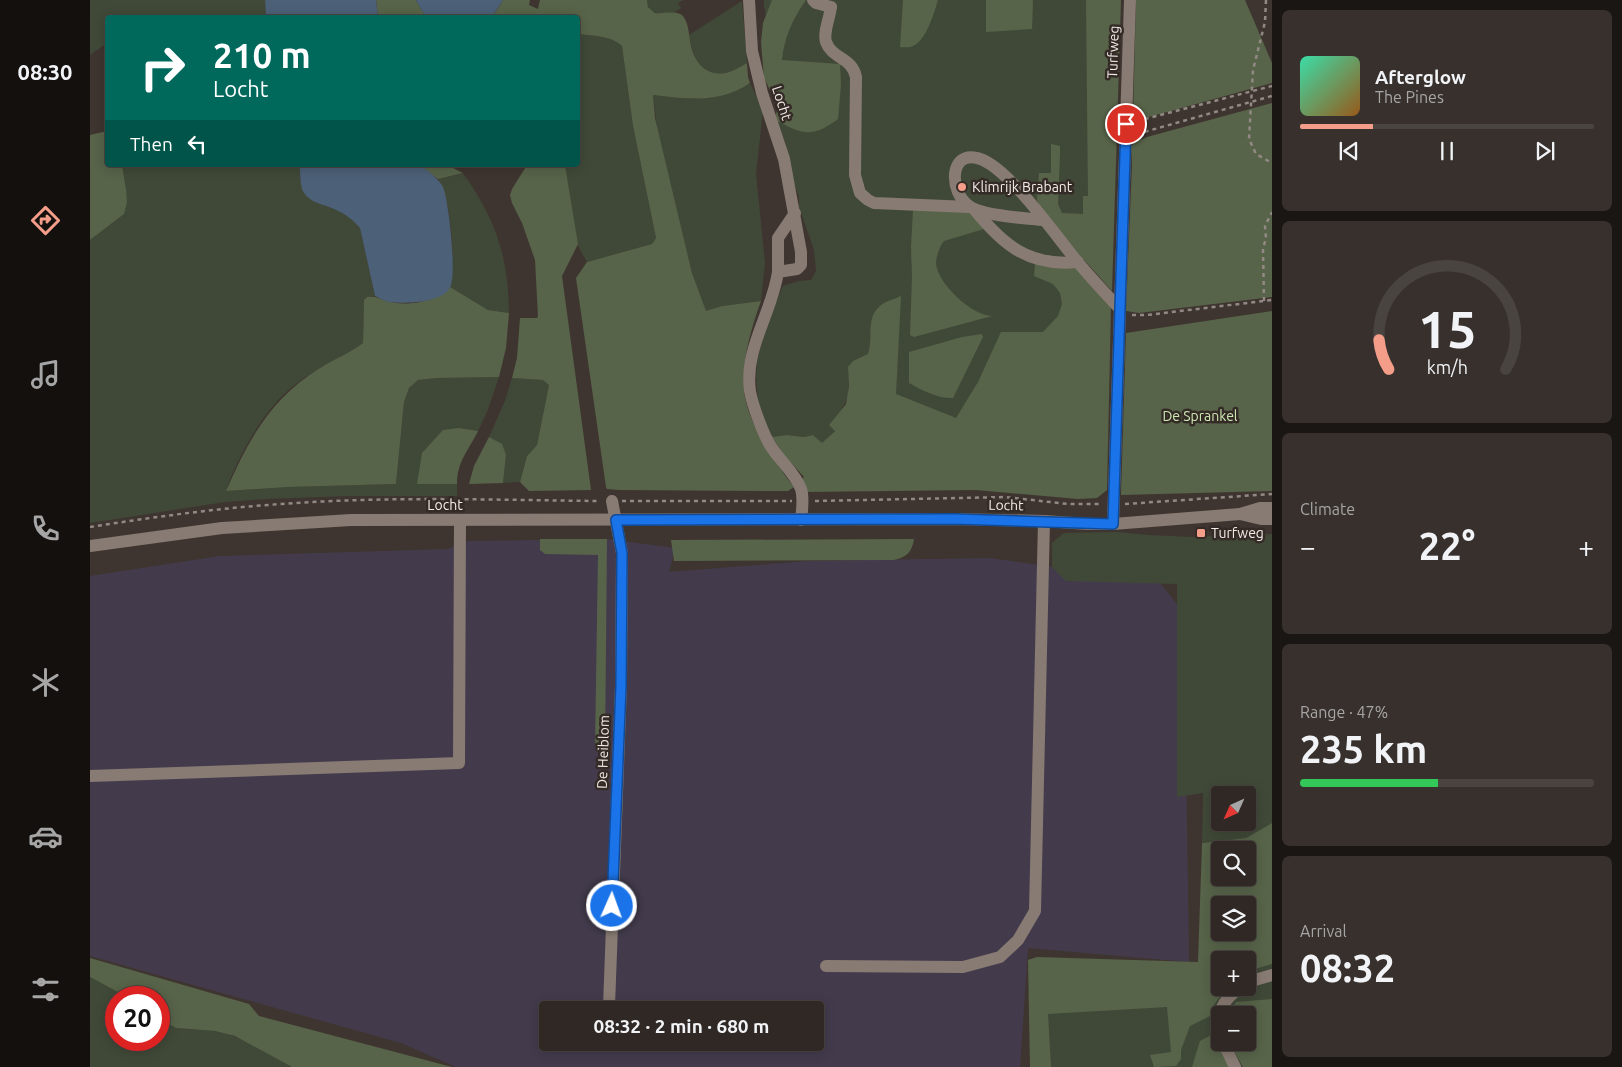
<!DOCTYPE html>
<html lang="en">
<head>
<meta charset="utf-8">
<style>
	body { margin:0; font-family:Ubuntu,sans-serif; background:#37302c; color:#f1f3f6; height:100vh; display:flex; flex-direction:column; font-size:19px; white-space:nowrap }
	* { box-sizing:border-box; margin:0 }
	p { font-size:16px; color:#a7a6a6 }
	.icon { flex:none; width:28px; height:28px; fill:none; stroke:currentColor; stroke-width:2; stroke-linecap:round; stroke-linejoin:round }
	.map { position:relative; flex:1; overflow:hidden }
	.side { display:flex; flex-direction:column; gap:10px; padding:10px; background:#1a1614; width:350px }
	.side>* { flex:none }
	.top-card { position:absolute; left:15px; top:15px; width:475px; height:152px; border-radius:5px; box-shadow:0 2px 12px #0003,0 0 0 1px #4a4441; background:#00695c; color:#fff; overflow:hidden }
	.needle { width:32px; rotate:225deg }
	.tools { position:absolute; left:1121px; top:786px; display:grid; gap:10px }
	.tools a { display:grid; place-items:center; width:45px; height:45px; border-radius:5px; background:#2f2824; box-shadow:0 2px 12px #0003,0 0 0 1px #4a4441; font-size:25px }
	.speed { position:absolute; left:15px; top:986px; display:flex; gap:10px; font-size:25px; font-weight:700; text-align:center }
	.speed>* { display:grid; place-content:center; width:65px; height:65px; border-radius:50%; background:#2f2824; box-shadow:0 2px 12px #0003,0 0 0 1px #4a4441; line-height:1 }
	.speed .limit { border:8px solid #d22; background:#fff; color:#111 }
	.pin { position:absolute; display:grid; place-items:center; width:42px; height:42px; color:#fff; margin:-21px; border:2px solid #fff; border-radius:50%; box-shadow:0 1px 5px #0007 }
	.me { position:absolute; width:55px; margin:-28px; rotate:2deg; stroke-linejoin:round; filter:drop-shadow(0 0 4px #0008) }
	.turn { display:flex; align-items:center; gap:18px; height:105px; padding:0 25px; font-size:22px }
	.turn .icon { width:65px; height:65px; stroke-width:2.5 }
	.turn b { display:block; font-size:35px; line-height:42px }
	.then { display:flex; align-items:center; height:48px; padding:0 25px; background:#0003; gap:10px; font-size:19px }
	.big { font-size:38px; font-weight:600; line-height:1.1 }
	.side .card { flex:1; display:flex; flex-direction:column; justify-content:center; gap:8px; min-width:0; padding:0 18px; border-radius:8px; background:#37302c }
	.side .dial { align-items:center; gap:0 }
	.dial svg { height:130px; overflow:visible; fill:none; stroke:#4a4441; stroke-width:7; stroke-linecap:round; text-anchor:middle }
	.dial text { fill:#f1f3f6; stroke:none }
	.song { display:flex; align-items:center; gap:15px }
	.cover { width:60px; height:60px; border-radius:8px; background:linear-gradient(135deg,hsl(160 70% 55%),hsl(30 70% 35%)) }
	.played { height:5px; border-radius:2px; background:linear-gradient(90deg,#f49e89 25%,#4a4441 25%) }
	.keys { display:flex; justify-content:space-around; direction:ltr }
	.heat { display:flex; justify-content:space-between; align-items:center; font-size:28px; direction:ltr }
	.charge { height:8px; border-radius:4px; background:linear-gradient(90deg,#34c759 47%,#4a4441 0) }
	.trip { position:absolute; left:449px; top:1001px; width:285px; height:50px; border-radius:5px; background:#2f2824; box-shadow:0 2px 12px #0003,0 0 0 1px #4a4441; font-weight:600; line-height:50px; text-align:center }
	main { display:flex; flex:1; min-height:0 }
	.tabs { display:flex; flex-direction:column; width:90px; justify-content:space-around; align-items:center; background:#13100e; color:#a7a6a6 }
	.tabs .icon { width:35px; height:35px }
	.tabs .current { color:#f49e89 }
	.tabs b { font-size:22px; color:#f1f3f6 }
	.map>svg:first-child { display:block }
	.industrial { fill:#433b4c; fill-rule:evenodd }
	.green { fill:#404938; fill-rule:evenodd }
	.forest { fill:#576449; fill-rule:evenodd }
	.water { fill:#4c6077 }
	.lines { fill:none; stroke-linecap:round; stroke-linejoin:round }
	.path { stroke:#928985; stroke-width:2.5; stroke-dasharray:4 4; stroke-linecap:butt }
	.minor { stroke:#887b73; stroke-width:12 }
	.route-casing { stroke:#114b97; stroke-width:12 }
	.route { stroke:#1a73e8; stroke-width:9 }
	.poi-dot { fill:#f49e89; stroke:#342b26; stroke-width:2 }
	.labels { text-anchor:middle; stroke-width:5; stroke-linejoin:round; paint-order:stroke }
	.street-label { font-size:14px; fill:#f2ece9; stroke:#342b26 }
	.poi-label { font-size:14px; fill:#f2ece9; stroke:#342b26; text-anchor:start }
	.park-label { font-size:14px; fill:#cde8b3; stroke:#342b26 }
</style>
</head>
<body>
<main>
<nav class="tabs">
<b>08:30</b>
<svg class="icon current" aria-label="directions" viewBox="0 0 24 24"><path d="M12 3l9 9-9 9-9-9zM9 14v-3h6M13 9l2 2-2 2"/></svg>
<svg class="icon" aria-label="music" viewBox="0 0 24 24"><path d="M9 18V5l10-2v13"/><circle cx="6" cy="18" r="3"/><circle cx="16" cy="16" r="3"/></svg>
<svg class="icon" aria-label="phone" viewBox="0 0 24 24"><path d="M5 4h4l2 5-3 2q2 4 5 5l2-3 5 2v4C11 20 4 13 5 4z"/></svg>
<svg class="icon" aria-label="climate" viewBox="0 0 24 24"><path d="M12 3v18M4 7l16 10M4 17L20 7"/></svg>
<svg class="icon" aria-label="car" viewBox="0 0 24 24"><path d="M5 17H2v-5l4-1 3-4h7l3 4 3 1v5h-3M9 17h6M6 11h13"/><circle cx="7" cy="17" r="2"/><circle cx="17" cy="17" r="2"/></svg>
<svg class="icon" aria-label="filters" viewBox="0 0 24 24"><path d="M4 7h16M4 17h16"/><circle cx="9" cy="7" r="2"/><circle cx="15" cy="17" r="2"/></svg>
</nav>
<div class="map">
<svg width="1182" height="1067" viewBox="0 0 1182 1067">
	<rect width="100%" height="100%" fill="#3f3530"/>
	<path class="industrial" d="M 517,539 L 585,548 L 579,572 L 718,561 L 900,558 L 1070,583 L 1094,613 L 1099,962 L 938,948 L 930,1067 L 366,1067 L 311,1043 L 0,956 L 0,576 L 130,556 L 358,549 L 378,541 ZM 458,1010 L 725,1010 L 725,1042 L 458,1042 Z"/>
	<g class="green">
		<polygon points="0,0 175,0 176,17 18,18 17,43 0,55"/>
		<path d="M 557,0 L 593,0 L 588,3 L 591,8 C 580,17 558,17 557,0 Z"/>
		<path d="M 674,0 L 1026,0 L 958,483 L 758,367 C 760,398 759,401 739,425 L 745,430 L 732,444 L 723,435 L 714,437 L 697,435 L 682,437 L 669,412 L 666,376 L 668,354 L 671,337 L 693,286 L 709,281 L 721,280 L 726,271 L 724,250 L 709,207 L 709,196 L 702,178 L 695,142 L 685,120 L 702,128 L 688,87 L 674,5 Z"/>
		<path d="M 652,1 L 657,63 C 651,66 645,70 639,72 C 612,80 602,57 599,35 Z"/>
		<path d="M 488,34 C 503,36 520,35 532,46 L 543,126 L 566,238 L 562,244 L 497,262 L 488,246 L 475,165 L 488,165 Z"/>
		<path d="M 660,83 L 673,110 L 666,174 L 675,263 L 671,301 L 632,306 L 616,312 L 602,273 L 567,128 L 563,95 C 596,99 630,104 660,83 Z"/>
		<path d="M 32,165 L 210,165 L 211,182 L 233,205 L 251,212 L 263,220 L 270,228 L 285,296 L 277,297 L 274,300 L 273,343 C 260,353 244,359 230,368 C 216,376 201,387 190,398 C 168,421 146,461 136,491 L 199,487 L 306,484 L 314,402 L 319,388 L 328,380 L 347,378 L 409,377 L 397,412 L 388,431 L 369,428 L 327,484 L 367,484 L 367,496 L 258,496 L 175,499 L 135,502 L 0,523 L 0,240 L 34,214 L 36,189 Z"/>
		<path d="M 373,173 C 406,220 418,255 419,313 L 398,310 L 360,287 C 365,263 362,199 348,179 Z"/>
		<polygon points="422,378 454,380 459,385 447,445 437,456 430,482 413,483 416,455 399,437 415,401"/>
		<path d="M 1027,532 L 1058,535 L 1102,537 L 1182,534 L 1182,823 L 1156,838 L 1112,843 L 1113,793 L 1087,797 L 1087,584 L 976,581 L 962,567 L 962,543 L 974,533 ZM 1130,795 L 1158,795 L 1158,822 L 1130,822 Z"/>
		<path d="M 1182,828 L 1182,1067 L 941,1067 L 957,960 L 1110,964 L 1115,847 L 1158,842 ZM 1130,850 L 1158,850 L 1158,878 L 1130,878 ZM 1130,905 L 1158,905 L 1158,932 L 1130,932 ZM 1130,960 L 1158,960 L 1158,988 L 1130,988 ZM 1130,1015 L 1158,1015 L 1158,1042 L 1130,1042 Z"/>
		<path d="M 0,977 L 37,997 L 26,998 L 26,1040 L 69,1040 L 69,1018 C 83,1033 106,1028 124,1031 C 152,1035 178,1054 202,1067 L 0,1067 Z"/>
	</g>
	<g class="forest">
		<polygon points="286,0 326,0 332,11 338,17 288,17"/>
		<path d="M 413,0 L 440,0 L 439,5 L 448,9 L 450,0 L 557,0 L 558,7 L 565,13 C 573,14 585,10 592,15 C 598,21 599,33 600,41 C 603,61 616,79 639,72 C 645,70 651,66 657,63 L 658,77 L 660,83 C 630,104 597,99 563,95 L 565,118 L 602,273 L 616,311 L 632,306 L 671,301 C 661,329 652,359 654,390 C 656,421 686,464 704,487 L 698,491 L 689,491 L 529,490 L 517,489 L 516,487 L 486,278 L 497,262 L 562,244 L 566,238 L 543,126 L 532,46 C 520,35 503,36 488,34 L 488,18 L 404,18 L 403,16 Z"/>
		<path d="M 682,0 L 716,0 C 703,18 694,38 692,60 L 750,64 L 751,85 L 748,119 C 721,139 713,134 685,120 L 687,110 L 685,100 L 674,78 L 671,42 L 673,23 Z"/>
		<path d="M 813,0 L 848,0 C 844,13 836,41 823,46 C 819,48 814,47 810,47 Z"/>
		<polygon points="896,0 943,0 942,29 896,32"/>
		<polygon points="996,0 1031,0 1022,291 952,213 947,200 949,173 961,173 961,144 970,146 970,154 968,204 972,213 993,214 993,196 998,196"/>
		<polygon points="1046,0 1155,0 1182,63 1182,83 1048,120 1043,118"/>
		<polygon points="1182,103 1182,297 1049,313 1036,311 1042,165 1041,146 1045,142 1057,137"/>
		<polygon points="17,131 18,165 32,165 36,189 37,202 34,214 0,240 0,135"/>
		<polygon points="329,165 357,165 373,173 348,179"/>
		<polygon points="437,165 475,165 488,244 472,276 501,490 439,491 430,482 437,456 447,445 459,385 453,380 422,378 427,358 430,318 447,318 448,316 445,260 432,223 422,203 420,195 422,189"/>
		<path d="M 823,210 L 882,211 L 894,229 L 854,241 C 850,246 846,256 846,263 C 847,283 882,316 902,316 L 824,337 L 820,335 L 822,277 L 821,247 Z"/>
		<path d="M 945,264 L 989,269 L 1021,306 L 1017,490 L 1007,498 L 988,499 L 886,490 L 714,492 L 708,483 L 714,477 L 694,455 L 682,437 L 697,435 L 714,437 L 723,435 L 732,443 L 745,431 L 739,425 L 756,404 L 759,386 L 758,367 L 763,361 L 778,354 C 784,337 775,319 790,306 C 795,301 805,299 811,296 L 806,394 L 866,418 L 888,382 L 911,332 L 953,332 L 968,316 L 972,304 L 970,293 L 963,284 L 944,276 Z"/>
		<path d="M 360,287 L 398,310 L 419,313 L 416,348 L 409,377 L 347,378 L 328,380 L 319,388 L 314,402 L 306,484 L 199,487 L 136,491 C 158,440 181,398 230,368 C 244,359 260,353 273,343 L 274,300 L 277,297 C 287,296 288,298 296,301 C 314,307 349,302 360,287 Z"/>
		<polygon points="1182,311 1182,491 1031,495 1036,333"/>
		<path d="M 892,334 L 893,337 L 863,398 C 849,399 831,390 819,383 L 819,352 L 872,337 Z"/>
		<path d="M 369,428 L 388,431 C 379,450 367,461 367,484 L 327,484 L 332,453 L 353,430 Z"/>
		<polygon points="399,437 412,444 416,455 413,483 379,484 384,466"/>
		<polygon points="450,539 517,539 515,753 507,751 505,746 508,555 455,554 450,550"/>
		<path d="M 824,539 C 822,552 817,557 804,560 L 584,561 L 581,540 Z"/>
		<path d="M 1182,823 L 1182,964 L 1158,971 L 1158,960 L 1130,960 L 1130,988 L 1136,988 L 1123,1006 L 1122,1015 L 1100,1026 L 1091,1050 L 1091,1059 L 1086,1066 L 1064,1067 L 1060,1055 L 1081,1052 L 1077,1007 L 958,1014 L 961,1067 L 940,1067 L 938,960 L 947,957 L 1108,962 L 1112,843 L 1156,838 ZM 1130,850 L 1158,850 L 1158,878 L 1130,878 ZM 1130,905 L 1158,905 L 1158,932 L 1130,932 Z"/>
		<polygon points="0,958 159,1004 169,1016 362,1067 202,1067 145,1036 125,1031 86,1028 72,1021 69,1018 69,998 37,997 0,977"/>
		<polygon points="1182,999 1182,1067 1153,1067 1140,1043 1158,1042 1158,1015 1138,1015 1146,1002"/>
		<polygon points="1123,1034 1139,1067 1102,1067 1110,1041"/>
	</g>
	<g class="water">
		<polygon points="175,0 286,0 288,17 176,17"/>
		<polygon points="326,0 413,0 402,17 338,18 332,11"/>
		<path d="M 210,165 C 238,165 265,165 293,165 C 304,165 317,163 327,165 C 334,166 350,180 353,187 C 359,201 367,275 360,288 C 351,303 314,304 299,302 C 294,301 290,298 285,296 L 270,228 C 264,221 257,215 248,211 C 236,204 218,204 212,189 C 210,182 210,173 210,165 Z"/>
	</g>
	<g class="lines">
		<g class="path">
			<polyline points="1176,0 1175,22 1163,70 1159,139 1166,154 1182,163"/>
			<polyline points="1047,121 1182,86"/>
			<polyline points="1047,134 1182,96"/>
			<polyline points="1174,301 1173,249 1176,238 1175,226 1182,212"/>
			<polyline points="1042,315 1057,315 1182,300"/>
			<polyline points="532,501 702,501"/>
			<polyline points="725,501 915,497 978,504 1012,504"/>
			<polyline points="1035,504 1182,494"/>
			<path d="M 0,527 C 64,517 128,508 192,504 C 297,496 404,500 509,501"/>
		</g>
		<g class="minor">
			<path d="M 659,0 L 662,51 L 672,93 L 694,159 L 711,252 L 711,265 L 707,269 L 688,272 C 682,313 654,349 660,391 C 662,404 674,437 682,448 C 691,462 705,473 711,489 C 714,498 712,511 711,520"/>
			<path d="M 723,0 L 726,3 L 741,7 C 740,17 733,32 736,42 C 742,59 762,57 766,77 L 765,175 L 770,193 L 778,200 L 784,203 L 879,207"/>
			<path d="M 884,209 C 913,245 939,267 988,262"/>
			<path d="M 953,220 C 935,218 892,216 879,206 C 859,192 859,151 887,158 C 916,164 966,236 986,260 C 1000,277 1015,293 1030,309"/>
			<polyline points="688,272 688,238 705,213"/>
			<polyline points="1150,514 1171,519 1182,519"/>
			<polyline points="1023,524 1040,0"/>
			<polyline points="0,546 132,528 261,520 865,519 954,521 998,524 1023,524 1150,514 1170,508 1182,508"/>
			<polyline points="0,776 369,763 370,520"/>
			<polyline points="736,966 873,967 910,957 928,940 945,911 954,521"/>
			<polyline points="1158,982 1182,975"/>
			<polyline points="519,1006 531,686 532,553 522,501"/>
			<path d="M 1130,1034 C 1128,1011 1131,1001 1150,988"/>
			<polyline points="1133,1042 1145,1067"/>
		</g>
	</g>
	<g class="lines">
		<g class="route-casing">
			<polyline id="route" points="522,906 531,686 532,553 526,520 865,519 1023,524 1036,124"/>
		</g>
		<use href="#route" class="route"/>
	</g>
	<g class="poi-dot">
		<circle cx="872" cy="187" r="5"/>
		<rect x="1106" y="528" width="10" height="10" rx="2.5"/>
	</g>
	<g class="labels">
		<g class="street-label">
			<text transform="translate(1023 52) rotate(-88)" y="5">Turfweg</text>
			<text transform="translate(692 103) rotate(72)" y="5">Locht</text>
			<text x="355" y="510">Locht</text>
			<text transform="translate(916 505) rotate(1)" y="5">Locht</text>
			<text transform="translate(513 752) rotate(-88)" y="5">De Heiblom</text>
		</g>
		<g class="poi-label">
			<text x="882" y="192">Klimrijk Brabant</text>
			<text x="1121" y="538">Turfweg</text>
		</g>
		<g class="park-label">
			<text x="1110" y="421">De Sprankel</text>
		</g>
	</g>
</svg>
<div class="tools">
<a><svg class="needle" viewBox="-14 -14 28 28"><path d="M0-13l5 13h-10z" fill="#e53935"/><path d="M0 13l5-13h-10z" fill="#a7a6a6"/></svg></a>
<a><svg class="icon" aria-label="search" viewBox="0 0 24 24"><circle cx="10" cy="10" r="6"/><path d="M15 15l6 6"/></svg></a>
<a><svg class="icon" aria-label="layers" viewBox="0 0 24 24"><path d="M12 4l9 5-9 5-9-5zM3 14l9 5 9-5"/></svg></a>
<a>+</a>
<a>−</a>
</div>
<div class="speed"><div class="limit">20</div></div>
<div class="pin" style="left:1036px;top:124px;background:#d93025"><svg class="icon" aria-label="arrive" viewBox="0 0 24 24"><path d="M6 21V4h12l-3 4 3 4H6"/></svg></div>
<svg class="me" style="left:522px;top:906px" viewBox="-20 -20 40 40"><circle r="17" fill="#1a73e8" stroke="#fff" stroke-width="3"/><path d="M0-11L8 9 0 5-8 9z" fill="#fff"/></svg>
<div class="trip">08:32 · 2 min · 680 m</div>
<div class="top-card">
<div class="turn"><svg class="icon" aria-label="right" viewBox="0 0 24 24"><path d="M7 20v-9h11M14 6l5 5-5 5"/></svg><div><b>210 m</b>Locht</div></div>
<div class="then">Then<svg class="icon" aria-label="left" viewBox="0 0 24 24"><path d="M17 20v-9H6M10 6l-5 5 5 5"/></svg></div>
</div>
</div>
<section class="side">
<div class="card">
<div class="song"><i class="cover"></i><div><b>Afterglow</b><p>The Pines</p></div></div>
<div class="played"></div>
<div class="keys"><svg class="icon" aria-label="previous" viewBox="0 0 24 24"><path d="M18 5L8 12l10 7zM5 5v14"/></svg><svg class="icon" aria-label="pause" viewBox="0 0 24 24"><path d="M8 5v14M16 5v14"/></svg><svg class="icon" aria-label="next" viewBox="0 0 24 24"><path d="M6 5l10 7-10 7zM19 5v14"/></svg></div>
</div>
<div class="card dial"><svg viewBox="0 0 100 80">
<path d="M14 69A42 42 0 1 1 86 69"/>
<path d="M14 69A42 42 0 0 1 8 51" stroke="#f49e89"/>
<text x="50" y="56" font-size="32" font-weight="700">15</text>
<text x="50" y="72" font-size="11">km/h</text>
</svg></div>
<div class="card"><p>Climate</p>
<div class="heat"><a>−</a><b class="big">22°</b><a>+</a></div>
</div>
<div class="card"><p>Range · 47%</p><b class="big">235 km</b><div class="charge"></div></div>
<div class="card"><p>Arrival</p><b class="big">08:32</b></div>
</section>
</main>
</body>
</html>
